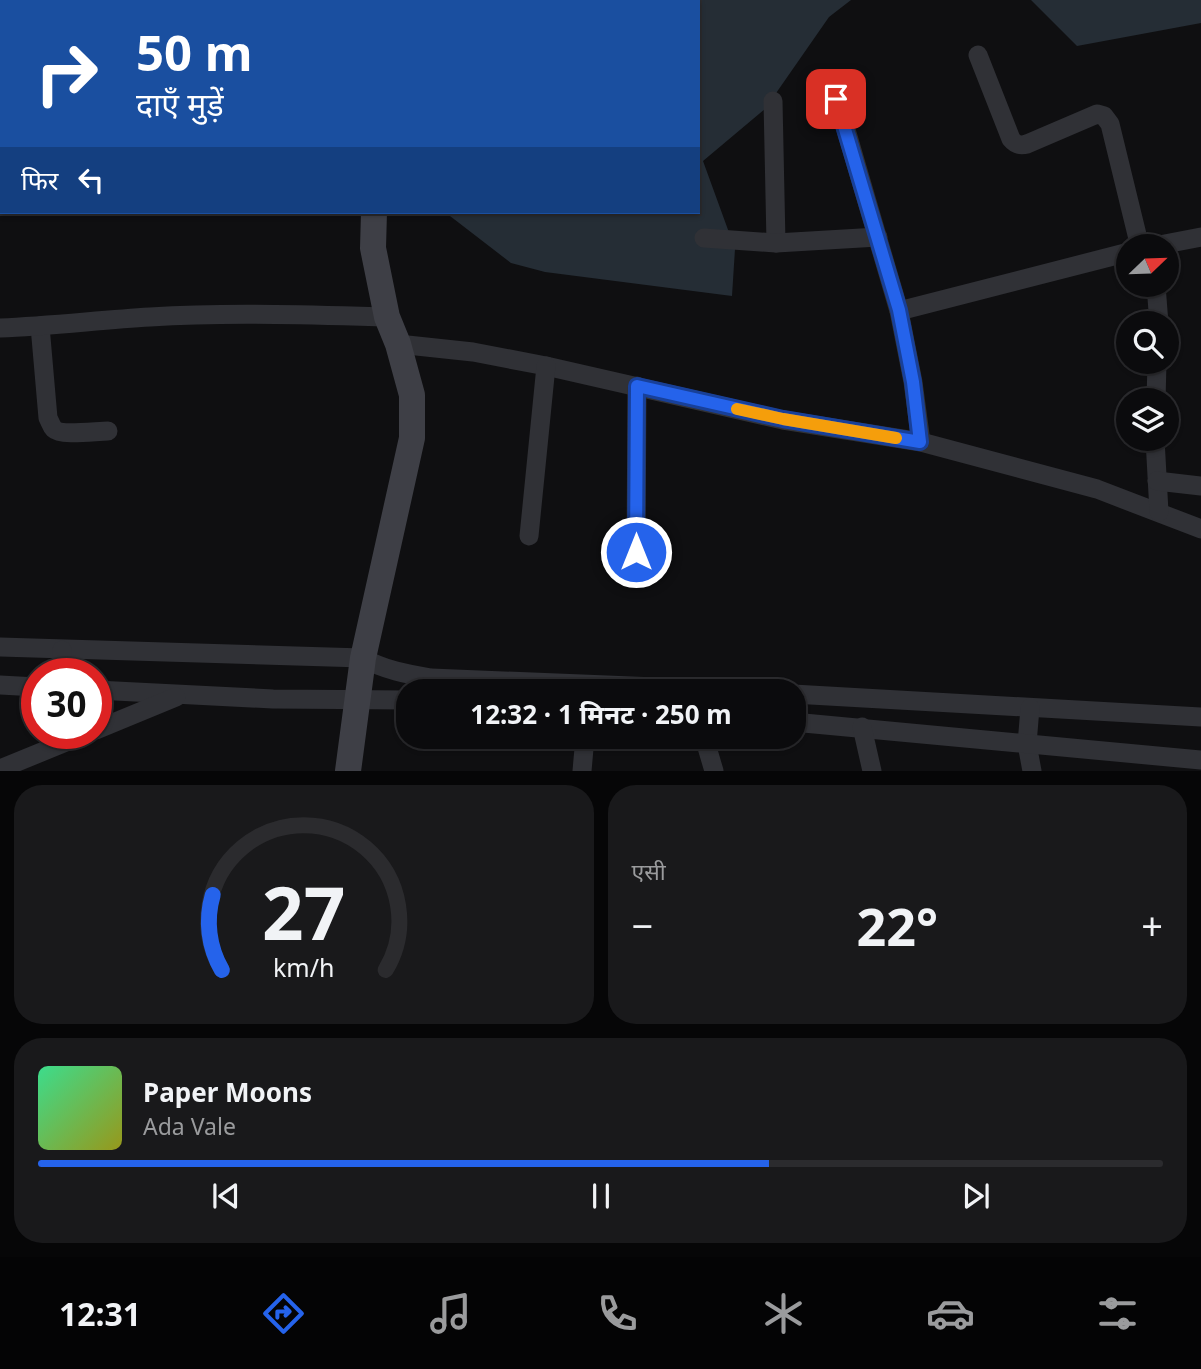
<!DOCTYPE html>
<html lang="hi">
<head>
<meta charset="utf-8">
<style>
	body { margin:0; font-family:"Noto Sans","Noto Sans Devanagari",sans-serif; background:#19191b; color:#f1f3f6; height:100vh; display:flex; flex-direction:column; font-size:26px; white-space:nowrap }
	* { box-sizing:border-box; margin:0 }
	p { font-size:23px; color:#9a9b9d }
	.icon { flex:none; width:38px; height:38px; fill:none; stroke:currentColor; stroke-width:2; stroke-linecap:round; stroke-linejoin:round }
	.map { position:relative; height:771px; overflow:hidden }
	.drawer { display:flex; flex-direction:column; gap:14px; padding:14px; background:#060607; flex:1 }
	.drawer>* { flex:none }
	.hud { position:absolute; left:0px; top:0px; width:700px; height:214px; box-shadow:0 2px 5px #0004,0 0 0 2px #2b2b2e; background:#1a4fa0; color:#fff; overflow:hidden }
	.needle { width:46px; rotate:67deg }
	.controls { position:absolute; left:1116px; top:234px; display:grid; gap:14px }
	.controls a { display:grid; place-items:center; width:63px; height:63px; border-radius:50%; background:#0b0b0d; box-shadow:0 2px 5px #0004,0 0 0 2px #2b2b2e; font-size:35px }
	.speed { position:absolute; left:21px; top:658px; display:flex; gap:14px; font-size:35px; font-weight:700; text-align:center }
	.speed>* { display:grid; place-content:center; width:91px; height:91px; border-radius:50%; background:#0b0b0d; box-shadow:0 2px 5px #0004,0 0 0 2px #2b2b2e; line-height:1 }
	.speed .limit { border:10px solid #d22; background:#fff; color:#111 }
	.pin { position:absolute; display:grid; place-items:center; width:60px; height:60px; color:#fff; margin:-30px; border-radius:14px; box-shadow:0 4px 10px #0006 }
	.me { position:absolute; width:77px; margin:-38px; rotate:0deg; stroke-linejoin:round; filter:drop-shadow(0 0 5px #0008) }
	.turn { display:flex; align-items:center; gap:24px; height:147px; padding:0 21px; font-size:32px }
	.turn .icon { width:91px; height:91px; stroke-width:2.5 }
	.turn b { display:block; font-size:49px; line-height:60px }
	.then { display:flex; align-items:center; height:66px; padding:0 21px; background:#0003; gap:14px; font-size:26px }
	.big { font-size:52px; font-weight:700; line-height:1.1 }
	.drawer .tile { flex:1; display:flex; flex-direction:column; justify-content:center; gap:10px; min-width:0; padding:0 24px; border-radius:28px; background:#19191b }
	.drawer .dial { align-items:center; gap:0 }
	.dial svg { height:182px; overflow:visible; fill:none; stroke:#2b2b2e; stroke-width:7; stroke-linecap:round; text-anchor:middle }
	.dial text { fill:#f1f3f6; stroke:none }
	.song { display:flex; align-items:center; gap:21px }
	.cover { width:84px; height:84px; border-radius:10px; background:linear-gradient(135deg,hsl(150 70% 55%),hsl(60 70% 35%)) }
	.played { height:7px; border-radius:4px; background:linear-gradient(90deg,#2563eb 65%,#2b2b2e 65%) }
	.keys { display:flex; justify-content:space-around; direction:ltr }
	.heat { display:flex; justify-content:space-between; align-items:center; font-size:38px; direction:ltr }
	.drawer .tiles { flex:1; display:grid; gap:14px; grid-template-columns:1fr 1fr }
	.tile:last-child { grid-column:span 2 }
	.trip { position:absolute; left:396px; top:679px; width:410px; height:70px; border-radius:28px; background:#0b0b0d; box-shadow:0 2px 5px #0004,0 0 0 2px #2b2b2e; font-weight:700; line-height:70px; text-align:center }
	.tabs { display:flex; height:112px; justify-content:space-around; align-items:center; background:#040405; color:#9a9b9d }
	.tabs .icon { width:49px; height:49px }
	.tabs .current { color:#2563eb }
	.tabs b { font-size:32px; color:#f1f3f6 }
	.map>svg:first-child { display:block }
	.water { fill:#252d35 }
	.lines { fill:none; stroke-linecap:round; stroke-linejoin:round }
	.street { stroke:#303136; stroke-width:19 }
	.secondary { stroke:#3e3f46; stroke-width:26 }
	.route-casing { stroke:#184099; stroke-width:18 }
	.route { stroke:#2563eb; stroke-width:12 }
	.slow { stroke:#f59e0b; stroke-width:12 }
</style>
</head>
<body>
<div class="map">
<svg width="1201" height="771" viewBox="0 0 1201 771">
	<rect width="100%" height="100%" fill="#0f0f11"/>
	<g class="water">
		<polygon points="489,0 851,0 829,17 765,109 703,161 735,249 732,296 545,272 511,263 450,216 451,212 698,212 698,2"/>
		<polygon points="1031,0 1201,0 1201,23 1077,46"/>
	</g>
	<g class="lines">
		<g class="street">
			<path d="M 978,55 L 1011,139 C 1016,145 1020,146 1027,144 L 1097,114 L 1104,116 L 1110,124 L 1140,247"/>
			<polyline points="837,99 899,311 913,382 921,442"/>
			<polyline points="773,101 776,243"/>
			<polyline points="704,238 776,243 878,237"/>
			<polyline points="1149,247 1201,237"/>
			<polyline points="1156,285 1159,324"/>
			<polyline points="899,311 1129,252"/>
			<path d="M 40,326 L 48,418 C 50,421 51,426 54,429 C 61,436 96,431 108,431"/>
			<path d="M 0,328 C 50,326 100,320 150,317 C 229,312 308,315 387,317"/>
			<polyline points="398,344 473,352 546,366 783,420 921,442 1097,489 1201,529"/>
			<polyline points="1156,401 1157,362"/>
			<polyline points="1155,439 1159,512"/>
			<polyline points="1157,481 1201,486"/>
			<polyline points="529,536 546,366"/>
			<polyline points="636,552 637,386"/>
			<path d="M 0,647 L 363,658 C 384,670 407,674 431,678 L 755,691"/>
			<polyline points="62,650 62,674"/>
			<polyline points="0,685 37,687"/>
			<polyline points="96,690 273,699 408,700"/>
			<polyline points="793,694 1201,717"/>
			<polyline points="1030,708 1027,744 1032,771"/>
			<polyline points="793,722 1201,760"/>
			<polyline points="862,727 872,771"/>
			<polyline points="96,730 176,697"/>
			<polyline points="704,737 714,771"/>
			<polyline points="0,769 88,733"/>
			<polyline points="582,771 585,737"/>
		</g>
		<g class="secondary">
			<polyline points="398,2 398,0"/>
			<polyline points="348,771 363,658 412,438 412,395 398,344 387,317 373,248 374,212"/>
		</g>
	</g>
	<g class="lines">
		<g class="route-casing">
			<polyline id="route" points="636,552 637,386 783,419 920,442 913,382 899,310 836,99"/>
		</g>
		<use href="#route" class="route"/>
		<polyline class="slow" points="737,409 783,419 896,438"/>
	</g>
</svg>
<div class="controls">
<a><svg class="needle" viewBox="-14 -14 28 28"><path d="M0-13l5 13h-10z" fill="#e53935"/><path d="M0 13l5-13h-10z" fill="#9a9b9d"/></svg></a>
<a><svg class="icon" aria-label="search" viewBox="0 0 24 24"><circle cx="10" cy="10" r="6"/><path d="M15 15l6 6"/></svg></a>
<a><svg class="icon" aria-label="layers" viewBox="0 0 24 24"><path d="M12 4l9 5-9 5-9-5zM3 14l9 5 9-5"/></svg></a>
</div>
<div class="speed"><div class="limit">30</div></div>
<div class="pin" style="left:836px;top:99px;background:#d93025"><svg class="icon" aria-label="arrive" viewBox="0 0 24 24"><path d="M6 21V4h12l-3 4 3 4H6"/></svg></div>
<svg class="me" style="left:636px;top:552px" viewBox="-20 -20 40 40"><circle r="17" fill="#2563eb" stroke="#fff" stroke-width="3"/><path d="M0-11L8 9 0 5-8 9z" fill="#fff"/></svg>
<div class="trip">12:32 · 1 मिनट · 250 m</div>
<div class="hud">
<div class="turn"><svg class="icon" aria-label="right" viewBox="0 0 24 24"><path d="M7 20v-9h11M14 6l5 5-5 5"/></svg><div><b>50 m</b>दाएँ मुड़ें</div></div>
<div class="then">फिर<svg class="icon" aria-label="left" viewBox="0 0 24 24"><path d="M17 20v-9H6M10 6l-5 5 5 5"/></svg></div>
</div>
</div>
<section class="drawer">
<div class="tiles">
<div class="tile dial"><svg viewBox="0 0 100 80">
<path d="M14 69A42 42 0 1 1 86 69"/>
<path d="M14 69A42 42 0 0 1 10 36" stroke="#2563eb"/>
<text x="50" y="56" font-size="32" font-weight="700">27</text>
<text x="50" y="72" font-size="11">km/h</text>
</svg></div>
<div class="tile"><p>एसी</p>
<div class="heat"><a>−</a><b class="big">22°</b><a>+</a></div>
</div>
<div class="tile">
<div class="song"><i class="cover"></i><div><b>Paper Moons</b><p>Ada Vale</p></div></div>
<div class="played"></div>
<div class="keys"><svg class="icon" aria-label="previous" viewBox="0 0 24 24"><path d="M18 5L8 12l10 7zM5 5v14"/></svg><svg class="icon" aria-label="pause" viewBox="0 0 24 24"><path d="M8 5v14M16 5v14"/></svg><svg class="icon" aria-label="next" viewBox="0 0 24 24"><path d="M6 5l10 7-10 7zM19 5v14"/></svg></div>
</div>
</div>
</section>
<nav class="tabs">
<b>12:31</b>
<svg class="icon current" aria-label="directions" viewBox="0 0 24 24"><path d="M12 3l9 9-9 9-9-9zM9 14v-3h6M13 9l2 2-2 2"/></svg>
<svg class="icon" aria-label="music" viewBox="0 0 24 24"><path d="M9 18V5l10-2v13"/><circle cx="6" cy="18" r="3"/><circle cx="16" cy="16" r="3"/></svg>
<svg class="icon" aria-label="phone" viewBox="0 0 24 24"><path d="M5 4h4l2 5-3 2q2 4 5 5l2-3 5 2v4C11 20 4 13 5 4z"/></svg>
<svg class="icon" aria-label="climate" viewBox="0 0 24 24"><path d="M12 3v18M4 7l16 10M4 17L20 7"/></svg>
<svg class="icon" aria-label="car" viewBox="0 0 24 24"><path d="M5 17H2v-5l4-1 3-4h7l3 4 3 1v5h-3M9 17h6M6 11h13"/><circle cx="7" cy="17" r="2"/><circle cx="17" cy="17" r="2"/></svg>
<svg class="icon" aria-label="filters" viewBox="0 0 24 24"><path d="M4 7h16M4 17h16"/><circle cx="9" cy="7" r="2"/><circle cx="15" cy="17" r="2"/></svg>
</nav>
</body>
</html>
